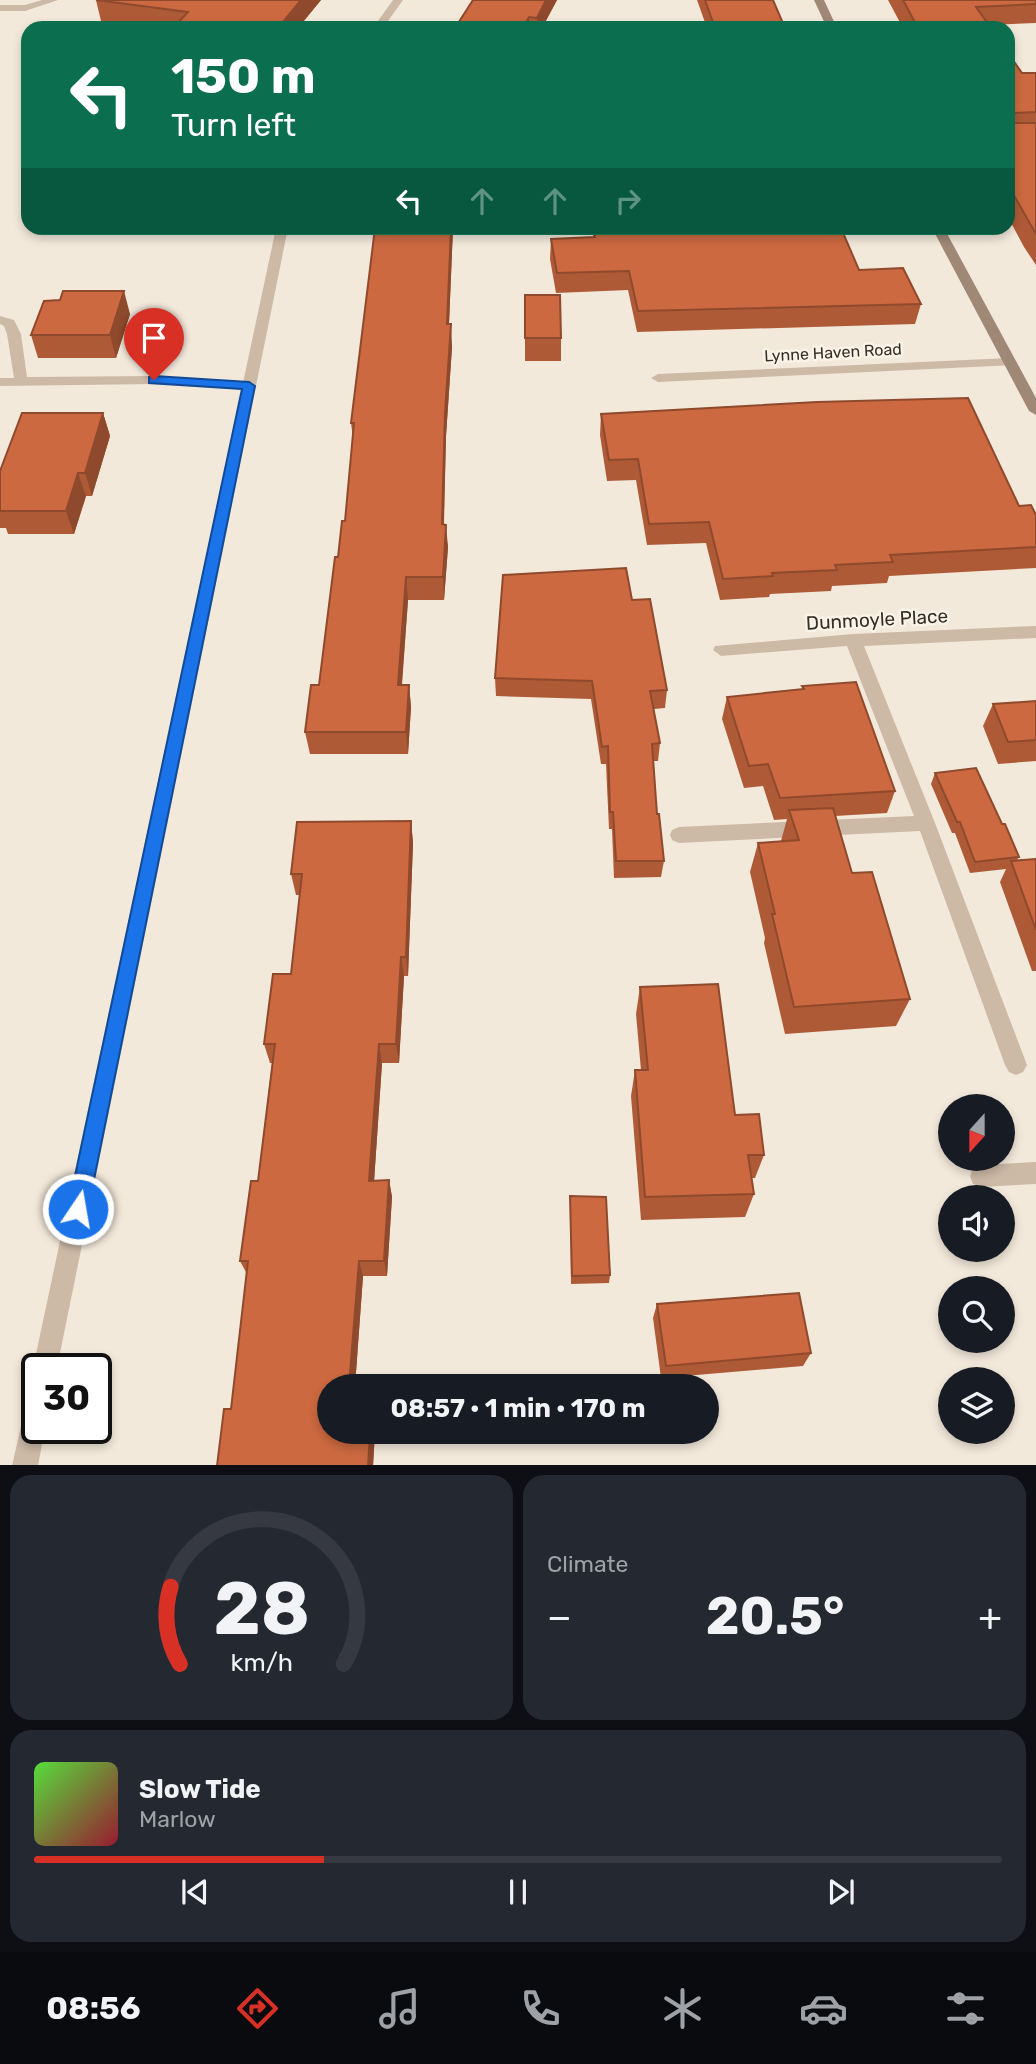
<!DOCTYPE html>
<html lang="en">
<head>
<meta charset="utf-8">
<style>
	body { margin:0; font-family:Rubik,sans-serif; background:#242831; color:#f1f3f6; height:100vh; display:flex; flex-direction:column; font-size:26px; white-space:nowrap }
	* { box-sizing:border-box; margin:0 }
	p { font-size:23px; color:#9ea1a6 }
	.icon { flex:none; width:38px; height:38px; fill:none; stroke:currentColor; stroke-width:2; stroke-linecap:round; stroke-linejoin:round }
	.map { position:relative; height:1465px; overflow:hidden }
	.sheet { display:flex; flex-direction:column; gap:10px; padding:10px; background:#0d0f14; flex:1 }
	.sheet>* { flex:none }
	.top-card { position:absolute; left:21px; top:21px; width:994px; height:214px; border-radius:21px; box-shadow:0 4px 10px #0003; background:#0b6e4f; color:#fff; overflow:hidden }
	.needle { width:46px; rotate:201deg }
	.buttons { position:absolute; left:938px; top:1094px; display:grid; gap:14px }
	.buttons a { display:grid; place-items:center; width:77px; height:77px; border-radius:50%; background:#171b24; box-shadow:0 4px 10px #0003; font-size:35px }
	.speed { position:absolute; left:21px; top:1353px; display:flex; gap:14px; font-size:35px; font-weight:700; text-align:center }
	.speed>* { display:grid; place-content:center; width:91px; height:91px; border-radius:50%; background:#171b24; box-shadow:0 4px 10px #0003; line-height:1 }
	.speed .limit { border:4px solid #111; border-radius:10px; background:#fff; color:#111 }
	.pin { position:absolute; display:grid; place-items:center; width:60px; height:60px; color:#fff; margin:-72px -30px; border-radius:50% 50% 50% 0; rotate:-45deg; box-shadow:0 0 7px #0007 }
	.pin .icon { rotate:45deg }
	.me { position:absolute; width:77px; margin:-38px; rotate:12deg; stroke-linejoin:round; filter:drop-shadow(0 0 5px #0008) }
	.turn { display:flex; align-items:center; gap:24px; height:147px; padding:0 35px; font-size:32px }
	.turn .icon { width:91px; height:91px; stroke-width:2.5 }
	.turn b { display:block; font-size:49px; line-height:60px }
	.lanes { display:flex; align-items:center; height:66px; padding:0 35px; background:#0003; justify-content:center; gap:35px; direction:ltr }
	.lanes .off { opacity:.35 }
	.big { font-size:52px; font-weight:700; line-height:1.1 }
	.sheet .card { flex:1; display:flex; flex-direction:column; justify-content:center; gap:10px; min-width:0; padding:0 24px; border-radius:21px; background:#242831 }
	.sheet .dial { align-items:center; gap:0 }
	.dial svg { height:182px; overflow:visible; fill:none; stroke:#363941; stroke-width:7; stroke-linecap:round; text-anchor:middle }
	.dial text { fill:#f1f3f6; stroke:none }
	.song { display:flex; align-items:center; gap:21px }
	.cover { width:84px; height:84px; border-radius:10px; background:linear-gradient(135deg,hsl(110 70% 55%),hsl(350 70% 35%)) }
	.played { height:7px; border-radius:4px; background:linear-gradient(90deg,#d93025 30%,#363941 30%) }
	.keys { display:flex; justify-content:space-around; direction:ltr }
	.heat { display:flex; justify-content:space-between; align-items:center; font-size:38px; direction:ltr }
	.sheet .tiles { flex:1; display:grid; gap:10px; grid-template-columns:1fr 1fr }
	.card:last-child { grid-column:span 2 }
	.trip { position:absolute; left:317px; top:1374px; width:402px; height:70px; border-radius:35px; background:#171b24; box-shadow:0 4px 10px #0003; font-weight:700; line-height:70px; text-align:center }
	.tab-bar { display:flex; height:112px; justify-content:space-around; align-items:center; background:#090b0e; color:#9ea1a6 }
	.tab-bar .icon { width:49px; height:49px }
	.tab-bar .selected { color:#d93025 }
	.tab-bar b { font-size:32px; color:#f1f3f6 }
	.map>svg:first-child { display:block }
	.lines { fill:none; stroke-linecap:round; stroke-linejoin:round }
	.lane { fill:#ccb9a6; fill-rule:evenodd }
	.street { fill:#ccb9a6; fill-rule:evenodd }
	.secondary { fill:#a08877; fill-rule:evenodd }
	.wall { fill:#af5a37 }
	.shaded-wall { fill:#8f4a2d }
	.building { fill:#cc6940; stroke:#8f4a2d; stroke-width:2 }
	.route { fill:#1a73e8; stroke:#114b97; stroke-width:2 }
	.labels { text-anchor:middle; stroke-width:5; stroke-linejoin:round; paint-order:stroke }
	.far-street-label { font-size:16px; fill:#372d27; stroke:#faf3e7 }
	.street-label { font-size:19px; fill:#372d27; stroke:#faf3e7 }
</style>
</head>
<body>
<div class="map">
<svg width="1036" height="1466" viewBox="0 0 1036 1466">
	<rect width="100%" height="100%" fill="#f3e9db"/>
	<g class="lines">
		<polygon class="lane" points="0,316 14,320 21,334 27,377 154,376 249,382 256,386 249,390 154,384 0,386 0,378 14,378 7,334 4,326 0,324"/>
		<g class="street">
			<polygon points="42,0 58,0 25,11 0,11 0,5 25,5"/>
			<polygon points="393,0 403,0 383,28 373,28"/>
			<polygon points="276,228 288,228 57,1368 37,1368 37,1377 33,1368"/>
			<polygon points="1010,358 1017,362 1015,365 658,382 651,378 658,374"/>
			<polygon points="1036,626 1036,638 864,646 935,823 1027,1065 1023,1072 1016,1075 1009,1072 1005,1065 920,831 679,843 672,840 670,835 672,830 679,827 914,816 847,646 721,656 713,650 715,646 853,634"/>
			<polygon points="1036,1162 1036,1184 981,1187 973,1184 970,1176 973,1168 981,1165"/>
			<polygon points="37,1396 37,1428 45,1428 38,1466 12,1466 25,1408 28,1399"/>
		</g>
		<g class="secondary">
			<polygon points="814,0 824,0 837,28 827,28"/>
			<polygon points="932,228 944,228 1036,398 1036,415 1029,411"/>
		</g>
	</g>
	<g class="wall">
		<polygon points="96,0 321,0 298,28 157,28 101,21"/>
		<polygon points="473,0 557,0 542,28 455,28"/>
		<polygon points="697,0 773,0 785,28 707,28"/>
		<polygon points="888,0 1036,0 1036,23 989,25 991,28 903,28"/>
		<polygon points="1008,53 1022,73 1036,73 1036,265 1024,247 1008,217"/>
		<polygon points="375,228 453,228 449,324 452,347 446,436 444,524 448,547 444,600 408,600 402,685 409,685 411,707 408,754 310,754 305,732 319,685 338,557 345,521 353,438 351,423"/>
		<polygon points="599,228 841,228 859,270 921,304 915,324 637,332 628,290 556,293 550,259 551,239 593,237 593,229 599,229"/>
		<polygon points="525,295 561,338 561,361 525,361"/>
		<polygon points="60,300 130,314 116,358 38,358 31,335"/>
		<polygon points="103,413 110,436 92,496 86,496 74,534 8,534 6,528 0,528 0,471"/>
		<polygon points="601,414 1019,506 1036,515 1036,568 889,576 887,583 832,586 831,591 770,594 769,597 720,600 706,543 647,545 636,480 607,481 600,435"/>
		<polygon points="632,600 667,690 665,708 654,709 660,743 658,761 653,761 657,814 664,861 661,877 614,878 612,829 609,829 606,764 601,764 591,699 496,696 495,678"/>
		<polygon points="802,686 895,791 887,813 835,816 852,873 910,999 896,1026 785,1034 764,943 765,938 750,872 758,843 781,841 787,819 774,820 763,786 744,788 722,719 727,697 802,689"/>
		<polygon points="1036,701 1036,761 998,764 983,726 993,704"/>
		<polygon points="935,773 1002,824 1019,857 1017,860 1036,859 1036,971 1032,971 1000,882 1006,869 970,873 955,833 952,833 931,784"/>
		<polygon points="411,821 413,843 408,976 404,976 399,1063 382,1063 374,1181 389,1180 392,1197 387,1276 363,1276 355,1386 329,1386 329,1432 375,1432 373,1466 217,1466 231,1409 247,1274 240,1261 258,1181 272,1063 270,1063 264,1044 291,974 300,895 296,895 291,874"/>
		<polygon points="640,987 764,1155 755,1178 751,1178 754,1194 745,1217 641,1220 631,1096 635,1070 641,1070 636,1014"/>
		<polygon points="570,1196 610,1275 609,1283 571,1284"/>
		<polygon points="657,1304 811,1353 803,1366 661,1378 653,1318"/>
	</g>
	<g class="shaded-wall">
		<polygon points="301,0 321,0 298,28 278,28"/>
		<polygon points="546,0 557,0 542,28 537,28 537,18"/>
		<polygon points="529,17 529,28 523,28"/>
		<polygon points="451,228 453,228 448,347 447,324"/>
		<polygon points="124,291 130,314 116,358 110,335"/>
		<polygon points="451,324 452,347 446,436 443,547 442,524 445,413"/>
		<polygon points="103,413 110,436 92,496 85,473"/>
		<polygon points="78,473 86,496 74,534 66,511"/>
		<polygon points="446,525 448,547 444,600 443,577"/>
		<polygon points="406,577 408,600 400,707 398,685"/>
		<polygon points="409,685 411,707 408,754 406,732"/>
		<polygon points="411,821 413,843 408,976 406,957"/>
		<polygon points="401,957 404,976 399,1063 396,1044"/>
		<polygon points="379,1044 382,1063 373,1197 369,1181"/>
		<polygon points="389,1180 392,1197 387,1276 384,1261"/>
		<polygon points="359,1261 363,1276 355,1386 349,1386"/>
		<polygon points="370,1432 375,1432 373,1466 368,1466"/>
	</g>
	<g class="building">
		<polygon points="96,0 301,0 278,28 173,28 188,12"/>
		<polygon points="473,0 546,0 537,18 529,17 523,28 455,28"/>
		<polygon points="705,0 773,0 785,28 715,28"/>
		<polygon points="903,0 1036,0 1036,4 976,7 991,28 918,28"/>
		<polygon points="1008,53 1022,73 1036,73 1036,112 1014,113 1012,123 1036,123 1036,234 1008,185"/>
		<polygon points="375,228 451,228 447,324 451,324 445,413 442,524 446,525 443,577 406,577 398,685 409,685 406,732 305,732 311,685 319,685 335,557 338,557 342,521 345,521 354,423 351,423"/>
		<polygon points="604,228 841,228 859,270 903,268 921,304 638,311 629,271 557,273 551,239 595,237 593,229 604,229"/>
		<polygon points="63,291 124,291 110,335 31,335 44,301 60,300"/>
		<polygon points="525,295 560,295 561,338 525,338"/>
		<polygon points="968,398 1019,506 1031,505 1036,515 1036,547 890,555 893,562 835,565 837,570 772,573 773,576 723,579 709,522 649,524 638,459 609,460 601,414 817,402"/>
		<polygon points="22,413 103,413 85,473 78,473 66,511 0,511 0,471"/>
		<polygon points="626,568 632,600 650,599 667,690 650,691 660,743 652,744 657,814 659,814 664,861 616,861 613,812 610,812 608,746 602,747 592,681 495,678 503,575"/>
		<polygon points="856,682 895,791 780,798 768,764 749,766 727,697 804,689 802,686"/>
		<polygon points="1036,701 1036,740 1008,742 993,704"/>
		<polygon points="976,768 1002,824 1005,824 1019,857 975,862 960,822 957,822 935,773"/>
		<polygon points="833,808 852,873 872,872 910,999 794,1007 772,914 775,914 758,843 799,840 789,810"/>
		<polygon points="411,821 406,957 401,957 396,1044 379,1044 369,1181 389,1180 384,1261 359,1261 349,1386 329,1386 329,1432 370,1432 368,1466 217,1466 224,1409 231,1409 248,1261 240,1261 251,1181 258,1181 275,1044 264,1044 273,974 291,974 302,874 291,874 297,822"/>
		<polygon points="1036,859 1036,930 1011,861"/>
		<polygon points="718,984 735,1115 759,1114 764,1155 748,1155 754,1194 645,1197 635,1070 648,1070 640,987"/>
		<polygon points="570,1196 606,1197 610,1275 572,1276"/>
		<polygon points="799,1293 811,1353 666,1366 657,1304"/>
	</g>
	<polygon class="route" points="154,376 249,382 255,386 88,1209 85,1216 78,1219 71,1216 68,1209 242,389 149,383 149,377"/>
	<g class="labels">
		<g class="far-street-label">
			<text transform="translate(833 352) rotate(-3)" y="6">Lynne Haven Road</text>
		</g>
		<g class="street-label">
			<text transform="translate(877 619) rotate(-3)" y="7">Dunmoyle Place</text>
		</g>
	</g>
</svg>
<div class="buttons">
<a><svg class="needle" viewBox="-14 -14 28 28"><path d="M0-13l5 13h-10z" fill="#e53935"/><path d="M0 13l5-13h-10z" fill="#9ea1a6"/></svg></a>
<a><svg class="icon" aria-label="sound" viewBox="0 0 24 24"><path d="M4 9h4l5-4v14l-5-4H4zM17 9q2 3 0 6"/></svg></a>
<a><svg class="icon" aria-label="search" viewBox="0 0 24 24"><circle cx="10" cy="10" r="6"/><path d="M15 15l6 6"/></svg></a>
<a><svg class="icon" aria-label="layers" viewBox="0 0 24 24"><path d="M12 4l9 5-9 5-9-5zM3 14l9 5 9-5"/></svg></a>
</div>
<div class="speed"><div class="limit">30</div></div>
<div class="pin" style="left:154px;top:380px;background:#d93025"><svg class="icon" aria-label="arrive" viewBox="0 0 24 24"><path d="M6 21V4h12l-3 4 3 4H6"/></svg></div>
<svg class="me" style="left:78px;top:1209px" viewBox="-20 -20 40 40"><circle r="17" fill="#1a73e8" stroke="#fff" stroke-width="3"/><path d="M0-11L8 9 0 5-8 9z" fill="#fff"/></svg>
<div class="trip">08:57 · 1 min · 170 m</div>
<div class="top-card">
<div class="turn"><svg class="icon" aria-label="left" viewBox="0 0 24 24"><path d="M17 20v-9H6M10 6l-5 5 5 5"/></svg><div><b>150 m</b>Turn left</div></div>
<div class="lanes"><svg class="icon" aria-label="left" viewBox="0 0 24 24"><path d="M17 20v-9H6M10 6l-5 5 5 5"/></svg><svg class="icon off" aria-label="ahead" viewBox="0 0 24 24"><path d="M12 20V5M6 11l6-6 6 6"/></svg><svg class="icon off" aria-label="ahead" viewBox="0 0 24 24"><path d="M12 20V5M6 11l6-6 6 6"/></svg><svg class="icon off" aria-label="right" viewBox="0 0 24 24"><path d="M7 20v-9h11M14 6l5 5-5 5"/></svg></div>
</div>
</div>
<section class="sheet">
<div class="tiles">
<div class="card dial"><svg viewBox="0 0 100 80">
<path d="M14 69A42 42 0 1 1 86 69"/>
<path d="M14 69A42 42 0 0 1 10 35" stroke="#d93025"/>
<text x="50" y="56" font-size="32" font-weight="700">28</text>
<text x="50" y="72" font-size="11">km/h</text>
</svg></div>
<div class="card"><p>Climate</p>
<div class="heat"><a>−</a><b class="big">20.5°</b><a>+</a></div>
</div>
<div class="card">
<div class="song"><i class="cover"></i><div><b>Slow Tide</b><p>Marlow</p></div></div>
<div class="played"></div>
<div class="keys"><svg class="icon" aria-label="previous" viewBox="0 0 24 24"><path d="M18 5L8 12l10 7zM5 5v14"/></svg><svg class="icon" aria-label="pause" viewBox="0 0 24 24"><path d="M8 5v14M16 5v14"/></svg><svg class="icon" aria-label="next" viewBox="0 0 24 24"><path d="M6 5l10 7-10 7zM19 5v14"/></svg></div>
</div>
</div>
</section>
<nav class="tab-bar">
<b>08:56</b>
<svg class="icon selected" aria-label="directions" viewBox="0 0 24 24"><path d="M12 3l9 9-9 9-9-9zM9 14v-3h6M13 9l2 2-2 2"/></svg>
<svg class="icon" aria-label="music" viewBox="0 0 24 24"><path d="M9 18V5l10-2v13"/><circle cx="6" cy="18" r="3"/><circle cx="16" cy="16" r="3"/></svg>
<svg class="icon" aria-label="phone" viewBox="0 0 24 24"><path d="M5 4h4l2 5-3 2q2 4 5 5l2-3 5 2v4C11 20 4 13 5 4z"/></svg>
<svg class="icon" aria-label="climate" viewBox="0 0 24 24"><path d="M12 3v18M4 7l16 10M4 17L20 7"/></svg>
<svg class="icon" aria-label="car" viewBox="0 0 24 24"><path d="M5 17H2v-5l4-1 3-4h7l3 4 3 1v5h-3M9 17h6M6 11h13"/><circle cx="7" cy="17" r="2"/><circle cx="17" cy="17" r="2"/></svg>
<svg class="icon" aria-label="filters" viewBox="0 0 24 24"><path d="M4 7h16M4 17h16"/><circle cx="9" cy="7" r="2"/><circle cx="15" cy="17" r="2"/></svg>
</nav>
</body>
</html>
